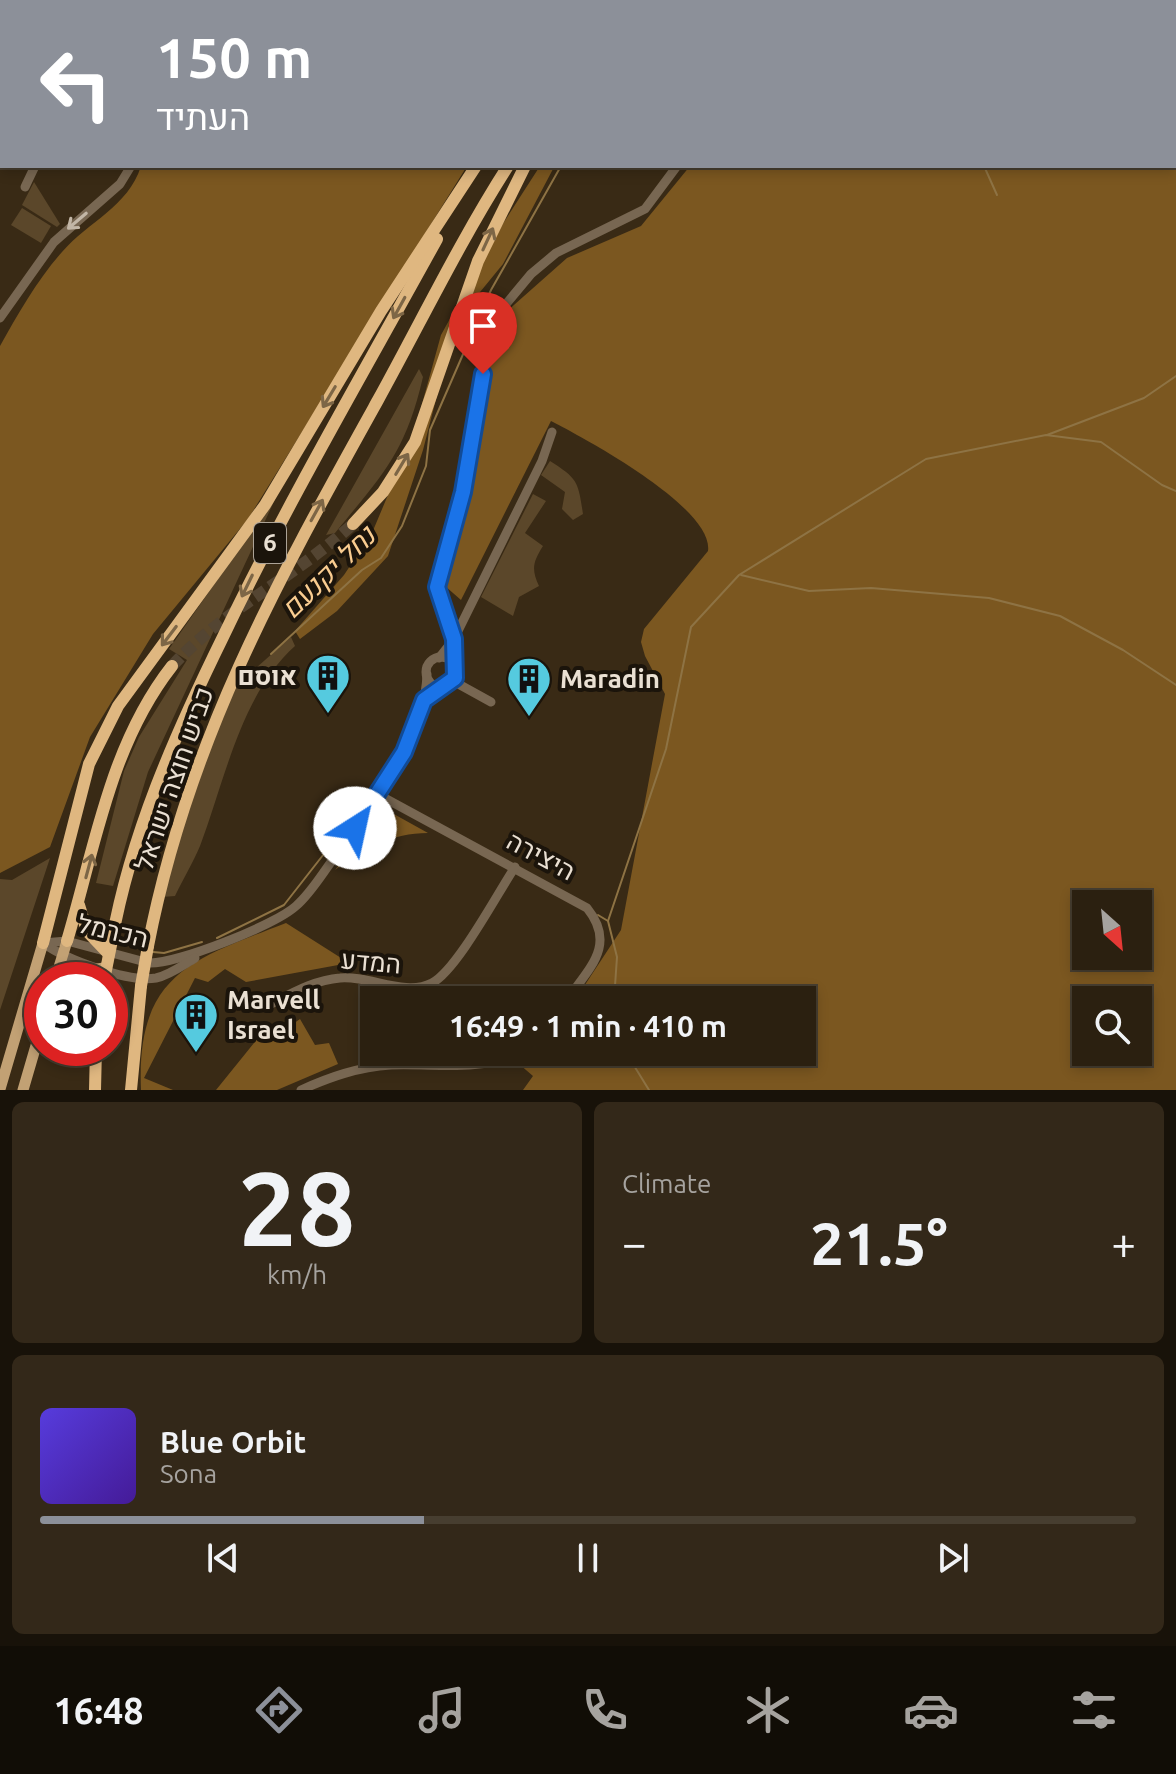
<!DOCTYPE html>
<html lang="en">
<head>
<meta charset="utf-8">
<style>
	body { margin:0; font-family:Ubuntu,Heebo,sans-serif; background:#332819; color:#f1f3f6; height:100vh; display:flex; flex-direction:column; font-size:30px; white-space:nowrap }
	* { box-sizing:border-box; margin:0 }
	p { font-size:26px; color:#a6a39f }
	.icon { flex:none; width:44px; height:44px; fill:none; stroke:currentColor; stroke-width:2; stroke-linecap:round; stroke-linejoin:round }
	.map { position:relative; height:1090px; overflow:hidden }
	.details { display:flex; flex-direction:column; gap:12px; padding:12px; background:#181209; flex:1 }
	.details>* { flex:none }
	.top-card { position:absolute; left:0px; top:0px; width:1176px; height:168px; box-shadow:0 4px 12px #0003,0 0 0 2px #473e30; background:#8c9099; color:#fff; overflow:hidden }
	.needle { width:52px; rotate:153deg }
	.buttons { position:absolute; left:1072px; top:890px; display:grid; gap:16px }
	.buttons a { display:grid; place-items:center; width:80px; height:80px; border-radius:0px; background:#2b2010; box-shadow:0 4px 12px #0003,0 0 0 2px #473e30; font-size:40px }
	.speed { position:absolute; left:24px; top:962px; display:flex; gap:16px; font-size:40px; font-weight:700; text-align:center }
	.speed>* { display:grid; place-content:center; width:104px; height:104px; border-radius:50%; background:#2b2010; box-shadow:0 4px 12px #0003,0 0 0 2px #473e30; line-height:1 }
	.speed .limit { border:12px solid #d22; background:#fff; color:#111 }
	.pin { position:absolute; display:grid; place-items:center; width:68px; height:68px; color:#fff; margin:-82px -34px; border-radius:50% 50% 50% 0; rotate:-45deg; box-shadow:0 0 8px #0007 }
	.pin .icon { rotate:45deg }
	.me { position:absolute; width:88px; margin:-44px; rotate:35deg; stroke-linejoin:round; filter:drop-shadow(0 0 6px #0008) }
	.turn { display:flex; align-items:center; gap:28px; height:168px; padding:0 24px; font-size:36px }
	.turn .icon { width:104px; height:104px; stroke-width:2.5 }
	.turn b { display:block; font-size:56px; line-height:68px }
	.big { font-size:60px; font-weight:700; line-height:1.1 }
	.details .card { flex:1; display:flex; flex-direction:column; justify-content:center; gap:12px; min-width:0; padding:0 28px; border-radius:12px; background:#332819 }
	.details .dial { align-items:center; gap:0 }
	.dial b { font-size:104px; line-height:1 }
	.song { display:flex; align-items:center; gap:24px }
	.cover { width:96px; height:96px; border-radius:12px; background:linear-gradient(135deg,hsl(250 70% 55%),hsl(260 70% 35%)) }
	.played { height:8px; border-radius:4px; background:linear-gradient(90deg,#8c9099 35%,#473e30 35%) }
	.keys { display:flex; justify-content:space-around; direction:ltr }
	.heat { display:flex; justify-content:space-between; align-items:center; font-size:44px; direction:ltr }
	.details .tiles { flex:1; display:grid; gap:12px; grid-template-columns:1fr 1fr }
	.card:last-child { grid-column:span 2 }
	.trip { position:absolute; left:360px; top:986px; width:456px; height:80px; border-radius:0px; background:#2b2010; box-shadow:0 4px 12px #0003,0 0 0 2px #473e30; font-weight:700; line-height:80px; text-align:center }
	.tab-bar { display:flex; height:128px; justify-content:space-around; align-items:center; background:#110d06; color:#a6a39f }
	.tab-bar .icon { width:56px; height:56px }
	.tab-bar .selected { color:#8c9099 }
	.tab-bar b { font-size:36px; color:#f1f3f6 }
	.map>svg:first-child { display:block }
	.green { fill:#5b472a }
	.forest { fill:#7b5720; fill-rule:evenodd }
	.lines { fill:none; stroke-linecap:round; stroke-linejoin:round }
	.stream { stroke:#8e7344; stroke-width:2 }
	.highway-tunnel { stroke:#544532; stroke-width:12; stroke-dasharray:12 6; stroke-linecap:butt }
	.minor { stroke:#786752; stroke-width:9 }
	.major { stroke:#c2a174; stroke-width:11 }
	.highway { stroke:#dfb780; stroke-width:12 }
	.highway-bridge { stroke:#dfb780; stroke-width:12 }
	.oneway { stroke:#c2b6a6 }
	.oneway2 { stroke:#7d6646 }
	.route-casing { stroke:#114b97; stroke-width:20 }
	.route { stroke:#1a73e8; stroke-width:14 }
	.labels { text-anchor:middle; stroke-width:8; stroke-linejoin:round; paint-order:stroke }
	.shield { fill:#1b140b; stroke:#aca397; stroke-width:2 }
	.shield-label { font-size:24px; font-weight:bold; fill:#eae0d3 }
	.poi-label { font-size:26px; font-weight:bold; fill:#eae0d3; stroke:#1b140b; text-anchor:start }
	.street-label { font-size:26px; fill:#eae0d3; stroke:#1b140b }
	.water-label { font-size:28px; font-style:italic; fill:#f9cc90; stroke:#1b140b }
</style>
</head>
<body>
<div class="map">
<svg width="1176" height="1090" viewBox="0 0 1176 1090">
	<rect width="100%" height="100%" fill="#392a15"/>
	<g class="green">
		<polygon points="34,182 60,224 57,227 22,205"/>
		<polygon points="22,208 51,226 41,243 11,225"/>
		<path d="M 419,369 L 423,377 C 405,454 383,474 335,533 L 326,535 Z"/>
		<path d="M 550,461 C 578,479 578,481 583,514 L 573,520 L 562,509 L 565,492 L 541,475 Z"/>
		<polygon points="278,493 148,772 113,886 96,883 124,771 139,737 187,660 169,649"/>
		<path d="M 533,494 L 546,501 L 525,533 L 543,546 C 533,562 531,569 539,586 L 519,597 L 513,616 L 481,597 Z"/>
		<path d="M 291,637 L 295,646 C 241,694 225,780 200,846 C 193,863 183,879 175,896 L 162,897 L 179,836 L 225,709 L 238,684 Z"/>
		<polygon points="50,858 0,1010 0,879 12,880"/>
	</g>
	<g class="forest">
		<polygon points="186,0 459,0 461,2 186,2"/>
		<path d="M 819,0 L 1176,0 L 1176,1090 L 523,1090 L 533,1076 L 519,1064 L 533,1052 L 802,1052 L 802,1000 L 575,1000 L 621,930 L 665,694 L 645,656 L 641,642 L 644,629 L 708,551 C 714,508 586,439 551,421 L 461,600 L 445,586 L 498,319 L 567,258 L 641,226 L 690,166 L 1174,166 L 1174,2 ZM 1086,904 L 1138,904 L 1138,956 L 1086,956 ZM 1086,1000 L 1138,1000 L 1138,1052 L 1086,1052 Z"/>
		<path d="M 141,166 L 467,166 L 248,519 L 153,634 L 90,737 L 50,847 L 0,873 L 0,346 C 18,314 37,280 62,252 C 89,221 128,207 141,166 Z"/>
		<polygon points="540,166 553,169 503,264 467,308 453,333 423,450 388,556 337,611 300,639 295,631 344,575 372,533 414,433 441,335 497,233"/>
		<path d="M 383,808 L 428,833 C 392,833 364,849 335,870 Z"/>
		<path d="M 286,923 L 349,963 L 246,982 L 225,969 L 208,982 L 195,978 L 144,1078 L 173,1090 L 141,1090 C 136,974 191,960 286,923 Z"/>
		<polygon points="300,1019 315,1045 329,1043 338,1064 277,1090 216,1090 258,1038 270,1040"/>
	</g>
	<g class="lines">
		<g class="stream">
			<polyline points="844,0 845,2"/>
			<polyline points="669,2 671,0"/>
			<polyline points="984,166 997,195"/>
			<polyline points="1047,435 1144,398 1176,376"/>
			<polyline points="741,575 809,591 871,588 989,598 1060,616 1123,650 1176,685"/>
			<polyline points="271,654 362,570 381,558 402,526 426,466 430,430 491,290 561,166"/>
			<polyline points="598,915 608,921 617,957 614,1000"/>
			<polyline points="608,921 666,749 691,627 739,575 926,459 1046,435 1101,442 1162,485 1176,491"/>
			<polyline points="217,938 284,905 370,795"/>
			<polyline points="135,939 144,947"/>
			<polyline points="153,952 164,953 202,942"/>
			<polyline points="633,1064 649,1090"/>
		</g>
		<path class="highway-tunnel" d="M 172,666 C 225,609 296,576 353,524"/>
		<g class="minor">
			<polyline points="76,0 88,0"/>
			<polyline points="58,2 59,0"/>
			<polyline points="118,2 119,0"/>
			<polyline points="808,2 809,0"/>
			<polyline points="0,105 2,102"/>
			<polyline points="25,187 35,166"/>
			<polyline points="0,318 54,242 120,184 131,166"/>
			<circle cx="441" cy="672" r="15"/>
			<polyline points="439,658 454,639 542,461 552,432"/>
			<polyline points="453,663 454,639 437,587 463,492 491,322 531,274 556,253 645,209 677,166"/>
			<polyline points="453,681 491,702"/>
			<path d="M 379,795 L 587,908 C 617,945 589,968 567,1000"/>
			<path d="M 43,943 L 67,941 L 149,963 C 177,964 275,925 296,906 C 311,893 322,874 334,858 C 372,805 425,742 427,674"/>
			<path d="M 43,943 C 65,959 128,983 156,978 C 170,975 183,965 195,958"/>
			<path d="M 265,1007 C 289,995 313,980 340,978 C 369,975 405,997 432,983 C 457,970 497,894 515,867"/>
			<path d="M 301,1090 C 330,1077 358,1067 391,1065 C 436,1063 478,1073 520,1052"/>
		</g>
		<g class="major">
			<polyline points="55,980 67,941"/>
			<polyline points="68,980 85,971 104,968"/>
			<polyline points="0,1089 43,943"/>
			<polyline points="23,1090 42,1025"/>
		</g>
		<g class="highway">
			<polyline points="589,2 590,0"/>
			<polyline points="623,2 625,0"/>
			<polyline points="353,524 383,492 415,442 478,261 525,166"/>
			<polyline points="79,905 87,931 107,952"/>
			<path d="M 112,940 C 131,834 175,735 222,639 C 287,503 364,372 437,239"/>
			<path d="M 67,941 C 95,847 110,745 172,666"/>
			<polyline points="43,943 89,764 118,706 265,505 381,311 476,166"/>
			<path d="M 148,946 C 188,740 278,580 378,400 C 421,322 460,241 508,166"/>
			<polyline points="95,1090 96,1048"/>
			<polyline points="131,1090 141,986"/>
		</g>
		<g class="highway-bridge">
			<polyline points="104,980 112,940"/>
			<polyline points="141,986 148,946"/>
		</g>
	</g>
	<defs><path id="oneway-shaft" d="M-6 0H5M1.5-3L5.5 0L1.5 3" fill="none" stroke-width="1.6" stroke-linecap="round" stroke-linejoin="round" transform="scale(2)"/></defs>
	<use class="oneway" href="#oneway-shaft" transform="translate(77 221) rotate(140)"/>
	<g class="oneway2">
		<use href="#oneway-shaft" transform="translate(488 239) rotate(-65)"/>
		<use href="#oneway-shaft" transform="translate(399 308) rotate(119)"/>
		<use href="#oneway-shaft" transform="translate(329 397) rotate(121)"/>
		<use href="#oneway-shaft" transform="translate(402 464) rotate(-59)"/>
		<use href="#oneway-shaft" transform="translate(317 510) rotate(-61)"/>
		<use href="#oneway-shaft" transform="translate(247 586) rotate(116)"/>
		<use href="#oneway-shaft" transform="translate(169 636) rotate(127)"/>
		<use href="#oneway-shaft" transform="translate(89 866) rotate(-75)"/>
	</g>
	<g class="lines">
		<g class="route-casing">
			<polyline id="route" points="355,828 404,752 424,700 455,678 454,639 437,587 463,492 483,374"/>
		</g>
		<use href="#route" class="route"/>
	</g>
	<defs>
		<g id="building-pin" transform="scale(2.3)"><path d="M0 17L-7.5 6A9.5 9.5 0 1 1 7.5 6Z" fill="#55cadf" stroke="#1b140b"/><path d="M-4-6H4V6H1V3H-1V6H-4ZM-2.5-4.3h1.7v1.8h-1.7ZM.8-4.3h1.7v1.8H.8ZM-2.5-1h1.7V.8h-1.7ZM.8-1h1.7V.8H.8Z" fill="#111"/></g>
	</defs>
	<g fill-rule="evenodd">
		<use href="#building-pin" x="328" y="676"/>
		<use href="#building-pin" x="529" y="679"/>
		<use href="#building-pin" x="196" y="1015"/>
	</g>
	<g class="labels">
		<rect class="shield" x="254" y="523" width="32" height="40" rx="6"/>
		<g class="shield-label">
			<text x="270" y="551">6</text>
		</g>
		<g class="poi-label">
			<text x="297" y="685" text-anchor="end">אוסם</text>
			<text x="560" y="688">Maradin</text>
			<text x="227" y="1009">Marvell<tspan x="227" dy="30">Israel</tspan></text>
		</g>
		<g class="street-label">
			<text transform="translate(174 779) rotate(-71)" y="9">כביש חוצה ישראל</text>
			<text transform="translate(541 856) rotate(28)" y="9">היצירה</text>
			<text transform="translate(113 931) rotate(13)" y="9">הכרמל</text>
			<text transform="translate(371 962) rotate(5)" y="9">המדע</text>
		</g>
		<g class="water-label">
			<text transform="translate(328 572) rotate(-44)" y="10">נחל יקנעם</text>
		</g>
	</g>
</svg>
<div class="buttons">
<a><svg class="needle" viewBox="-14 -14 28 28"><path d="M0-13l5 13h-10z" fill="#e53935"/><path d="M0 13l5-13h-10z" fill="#a6a39f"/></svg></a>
<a><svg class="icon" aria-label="search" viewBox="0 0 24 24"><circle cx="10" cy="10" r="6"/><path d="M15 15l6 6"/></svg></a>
</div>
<div class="speed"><div class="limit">30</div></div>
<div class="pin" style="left:483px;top:374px;background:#d93025"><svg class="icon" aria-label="arrive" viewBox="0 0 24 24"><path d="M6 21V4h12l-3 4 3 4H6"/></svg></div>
<svg class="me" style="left:355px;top:828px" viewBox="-20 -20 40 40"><circle r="19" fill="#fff"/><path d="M0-13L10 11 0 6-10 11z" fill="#1a73e8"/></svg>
<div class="trip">16:49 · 1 min · 410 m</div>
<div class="top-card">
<div class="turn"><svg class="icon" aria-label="left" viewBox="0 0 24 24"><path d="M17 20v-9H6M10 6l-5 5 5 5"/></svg><div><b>150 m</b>העתיד</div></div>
</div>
</div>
<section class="details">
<div class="tiles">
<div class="card dial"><b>28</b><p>km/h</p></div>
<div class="card"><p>Climate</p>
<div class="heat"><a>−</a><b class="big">21.5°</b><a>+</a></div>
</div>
<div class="card">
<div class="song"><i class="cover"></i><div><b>Blue Orbit</b><p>Sona</p></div></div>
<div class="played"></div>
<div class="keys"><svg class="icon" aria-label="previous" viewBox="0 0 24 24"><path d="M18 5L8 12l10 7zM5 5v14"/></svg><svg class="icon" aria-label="pause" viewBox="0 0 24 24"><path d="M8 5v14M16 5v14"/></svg><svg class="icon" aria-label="next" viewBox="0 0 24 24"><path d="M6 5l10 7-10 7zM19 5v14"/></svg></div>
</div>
</div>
</section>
<nav class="tab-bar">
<b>16:48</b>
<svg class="icon selected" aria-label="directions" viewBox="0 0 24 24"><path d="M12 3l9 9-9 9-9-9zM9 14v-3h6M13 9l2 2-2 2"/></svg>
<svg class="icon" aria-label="music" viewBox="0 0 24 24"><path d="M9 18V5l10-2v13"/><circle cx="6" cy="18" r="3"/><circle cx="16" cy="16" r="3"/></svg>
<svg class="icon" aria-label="phone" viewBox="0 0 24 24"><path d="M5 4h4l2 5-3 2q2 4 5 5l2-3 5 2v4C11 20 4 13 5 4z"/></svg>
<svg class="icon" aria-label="climate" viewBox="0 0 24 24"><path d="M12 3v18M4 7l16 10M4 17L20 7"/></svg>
<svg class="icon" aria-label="car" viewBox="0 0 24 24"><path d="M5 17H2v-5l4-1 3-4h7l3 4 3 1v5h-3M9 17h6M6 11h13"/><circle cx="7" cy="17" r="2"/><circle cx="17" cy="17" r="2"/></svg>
<svg class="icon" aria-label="filters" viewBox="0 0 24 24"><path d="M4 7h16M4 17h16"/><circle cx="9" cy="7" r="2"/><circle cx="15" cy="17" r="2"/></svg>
</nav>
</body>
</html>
